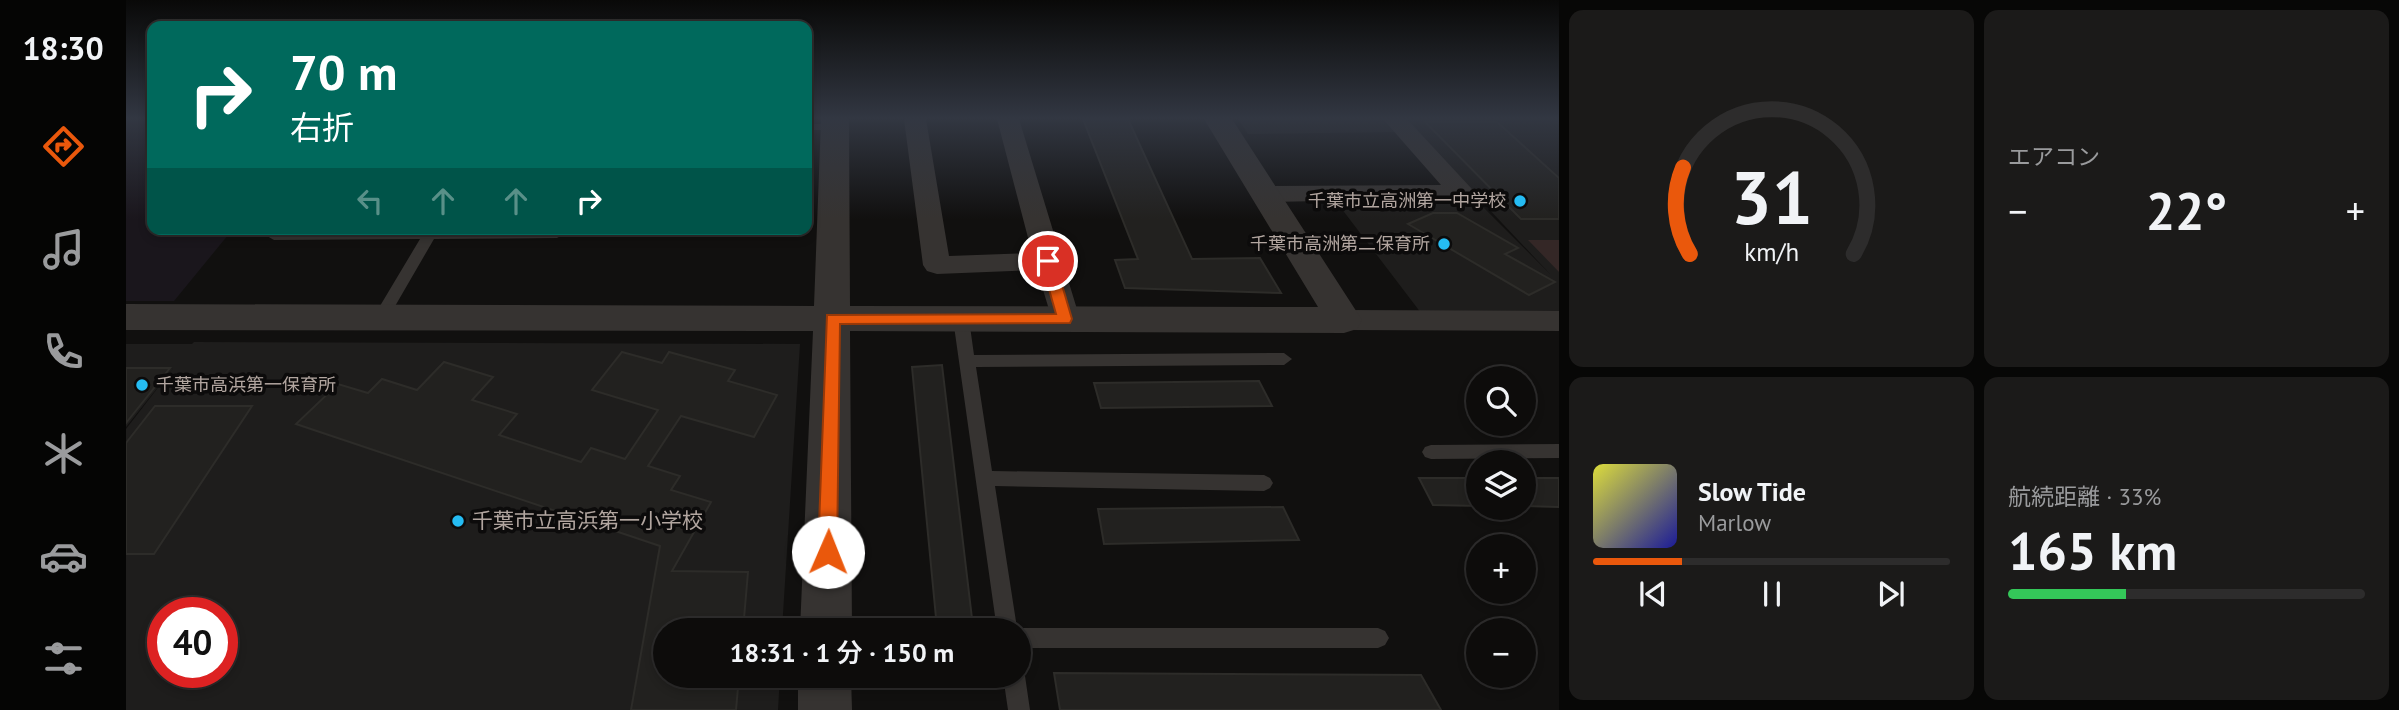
<!DOCTYPE html>
<html lang="ja">
<head>
<meta charset="utf-8">
<style>
	body { margin:0; font-family:"PT Sans","Noto Sans JP",sans-serif; background:#1b1a19; color:#f1f3f6; height:100vh; display:flex; flex-direction:column; font-size:26px; white-space:nowrap }
	* { box-sizing:border-box; margin:0 }
	p { font-size:23px; color:#9a9b9d }
	.icon { flex:none; width:38px; height:38px; fill:none; stroke:currentColor; stroke-width:2; stroke-linecap:round; stroke-linejoin:round }
	.map { position:relative; flex:1; overflow:hidden }
	.details { display:flex; flex-direction:column; gap:10px; padding:10px; background:#070706; width:840px }
	.details>* { flex:none }
	.top-card { position:absolute; left:21px; top:21px; width:665px; height:214px; border-radius:14px; box-shadow:0 4px 10px #0003,0 0 0 2px #2d2c2c; background:#00695c; color:#fff; overflow:hidden }
	.tools { position:absolute; left:1340px; top:366px; display:grid; gap:14px }
	.tools a { display:grid; place-items:center; width:70px; height:70px; border-radius:50%; background:#0d0c0b; box-shadow:0 4px 10px #0003,0 0 0 2px #2d2c2c; font-size:35px }
	.speed { position:absolute; left:21px; top:597px; display:flex; gap:14px; font-size:35px; font-weight:700; text-align:center }
	.speed>* { display:grid; place-content:center; width:91px; height:91px; border-radius:50%; background:#0d0c0b; box-shadow:0 4px 10px #0003,0 0 0 2px #2d2c2c; line-height:1 }
	.speed .limit { border:10px solid #d22; background:#fff; color:#111 }
	.pin { position:absolute; display:grid; place-items:center; width:60px; height:60px; color:#fff; margin:-30px; border:4px solid #fff; border-radius:50%; box-shadow:0 2px 7px #0007 }
	.me { position:absolute; width:77px; margin:-38px; rotate:1deg; stroke-linejoin:round; filter:drop-shadow(0 0 5px #0008) }
	.turn { display:flex; align-items:center; gap:24px; height:147px; padding:0 28px; font-size:32px }
	.turn .icon { width:91px; height:91px; stroke-width:2.5 }
	.turn b { display:block; font-size:49px; line-height:60px }
	.lanes { display:flex; align-items:center; height:66px; padding:0 28px; background:#0003; justify-content:center; gap:35px; direction:ltr }
	.lanes .off { opacity:.35 }
	.big { font-size:52px; font-weight:600; line-height:1.1 }
	.details .card { flex:1; display:flex; flex-direction:column; justify-content:center; gap:10px; min-width:0; padding:0 24px; border-radius:14px; background:#1b1a19 }
	.details .dial { align-items:center; gap:0 }
	.dial svg { height:182px; overflow:visible; fill:none; stroke:#2d2c2c; stroke-width:7; stroke-linecap:round; text-anchor:middle }
	.dial text { fill:#f1f3f6; stroke:none }
	.song { display:flex; align-items:center; gap:21px }
	.cover { width:84px; height:84px; border-radius:10px; background:linear-gradient(135deg,hsl(60 70% 55%),hsl(240 70% 35%)) }
	.played { height:7px; border-radius:4px; background:linear-gradient(90deg,#ea580c 25%,#2d2c2c 25%) }
	.keys { display:flex; justify-content:space-around; direction:ltr }
	.heat { display:flex; justify-content:space-between; align-items:center; font-size:38px; direction:ltr }
	.charge { height:10px; border-radius:5px; background:linear-gradient(90deg,#34c759 33%,#2d2c2c 0) }
	.details .tiles { flex:1; display:grid; gap:10px; grid-template-columns:repeat(2,1fr) }
	.trip { position:absolute; left:527px; top:618px; width:378px; height:70px; border-radius:35px; background:#0d0c0b; box-shadow:0 4px 10px #0003,0 0 0 2px #2d2c2c; font-weight:600; line-height:70px; text-align:center }
	main { display:flex; flex:1; min-height:0 }
	.tabs { display:flex; flex-direction:column; width:126px; justify-content:space-around; align-items:center; background:#050504; color:#9a9b9d }
	.tabs .icon { width:49px; height:49px }
	.tabs .selected { color:#ea580c }
	.tabs b { font-size:32px; color:#f1f3f6 }
	.map>svg:first-child { display:block }
	.built { fill:#1e1d1c; fill-rule:evenodd }
	.green { fill:#1a161c }
	.water { fill:#342726 }
	.building { fill:#22211f; stroke:#2d2c29; stroke-width:2 }
	.lines { fill:none; stroke-linecap:round; stroke-linejoin:round }
	.service { fill:#363331; fill-rule:evenodd }
	.minor { fill:#363331; fill-rule:evenodd }
	.tertiary { fill:#363331; fill-rule:evenodd }
	.route { fill:#ea580c; stroke:#983908; stroke-width:2 }
	.poi-dot { fill:#25bcf3; stroke:#0c0b0b; stroke-width:2.5 }
	.labels { text-anchor:middle; stroke-width:7; stroke-linejoin:round; paint-order:stroke }
	.poi-label { font-size:18px; fill:#b2a6a0; stroke:#0c0b0b; text-anchor:end }
	.near-poi-label { font-size:21px; fill:#b2a6a0; stroke:#0c0b0b; text-anchor:start }
</style>
</head>
<body>
<main>
<nav class="tabs">
<b>18:30</b>
<svg class="icon selected" aria-label="directions" viewBox="0 0 24 24"><path d="M12 3l9 9-9 9-9-9zM9 14v-3h6M13 9l2 2-2 2"/></svg>
<svg class="icon" aria-label="music" viewBox="0 0 24 24"><path d="M9 18V5l10-2v13"/><circle cx="6" cy="18" r="3"/><circle cx="16" cy="16" r="3"/></svg>
<svg class="icon" aria-label="phone" viewBox="0 0 24 24"><path d="M5 4h4l2 5-3 2q2 4 5 5l2-3 5 2v4C11 20 4 13 5 4z"/></svg>
<svg class="icon" aria-label="climate" viewBox="0 0 24 24"><path d="M12 3v18M4 7l16 10M4 17L20 7"/></svg>
<svg class="icon" aria-label="car" viewBox="0 0 24 24"><path d="M5 17H2v-5l4-1 3-4h7l3 4 3 1v5h-3M9 17h6M6 11h13"/><circle cx="7" cy="17" r="2"/><circle cx="17" cy="17" r="2"/></svg>
<svg class="icon" aria-label="filters" viewBox="0 0 24 24"><path d="M4 7h16M4 17h16"/><circle cx="9" cy="7" r="2"/><circle cx="15" cy="17" r="2"/></svg>
</nav>
<div class="map">
<svg width="1433" height="710" viewBox="0 0 1433 710">
	<rect width="100%" height="100%" fill="#11100f"/>
	<g class="built">
		<polygon points="1112,119 1259,119 1272,132 1122,134"/>
		<polygon points="1278,119 1433,119 1433,311 1295,313 1212,204 1353,203 1425,275"/>
		<path d="M 68,342 L 674,344 L 656,630 L 539,630 L 539,676 L 654,676 L 652,710 L 0,710 L 0,429 L 48,367 L 0,427 L 0,344 L 66,344 ZM 37,612 L 96,612 L 96,672 L 37,672 Z"/>
	</g>
	<polygon class="green" points="0,119 26,119 26,229 107,229 48,301 0,301"/>
	<polygon class="water" points="1402,240 1433,240 1433,272"/>
	<g class="building">
		<polygon points="957,119 1002,119 1066,259 1134,258 1155,293 999,288 989,260 1012,259"/>
		<polygon points="1299,122 1371,122 1433,178 1433,219 1395,219"/>
		<polygon points="1307,213 1331,213 1392,248 1379,254 1429,282 1403,295 1282,224"/>
		<polygon points="496,352 536,363 543,352 609,370 602,381 651,395 628,437 555,416 522,466 554,476 545,490 585,502 546,571 622,572 617,630 539,630 539,676 613,676 610,710 505,710 534,546 170,424 212,384 242,393 256,379 291,390 318,362 367,377 346,400 391,414 373,435 455,462 465,448 499,459 532,410 466,390"/>
		<polygon points="816,365 847,627 811,628 786,367"/>
		<polygon points="0,368 44,368 0,423"/>
		<polygon points="1133,381 1146,406 975,408 968,383"/>
		<polygon points="29,406 126,406 28,554 0,554 0,443"/>
		<polygon points="1293,478 1353,478 1353,506 1307,505"/>
		<polygon points="1398,478 1433,478 1433,507 1398,506"/>
		<polygon points="1157,507 1173,540 978,544 972,509"/>
		<polygon points="928,673 1295,675 1315,710 934,710"/>
	</g>
	<g class="lines">
		<g class="service">
			<polygon points="681,124 709,124 715,127 709,130 681,130"/>
			<polygon points="300,229 431,230 438,234 431,238 308,239 261,320 256,321 248,316 294,239 148,240 141,236 148,232"/>
			<polygon points="835,314 843,319 848,355 1158,353 1166,359 1158,365 850,367 866,471 1138,475 1144,478 1147,483 1144,488 1138,491 869,486 891,628 1252,628 1259,631 1263,638 1259,645 1252,648 892,648 892,630 871,630 827,319"/>
			<polygon points="1433,444 1433,458 1305,459 1299,457 1296,452 1299,447 1305,445"/>
			<polygon points="892,667 899,676 904,710 882,710 877,676 892,676"/>
		</g>
		<g class="minor">
			<polygon points="778,119 800,119 823,256 906,253 871,119 893,119 954,319 950,326 939,329 928,326 911,270 811,274 801,271 797,265"/>
			<polygon points="1257,119 1281,119 1345,188 1349,193 1345,198 1138,202 1129,199 1125,194 1129,189 1138,186 1315,185"/>
			<polygon points="1218,310 1433,311 1433,331 1218,330 1207,327 1203,320 1207,313"/>
		</g>
		<g class="tertiary">
			<polygon points="695,119 723,119 724,306 1192,307 1078,119 1106,119 1236,320 1231,329 1218,333 724,331 726,630 674,630 687,331 0,330 0,304 688,306"/>
			<polygon points="672,676 725,676 726,710 672,710"/>
		</g>
	</g>
	<linearGradient id="sky" x2="0" y2="1"><stop stop-color="#090908"/><stop offset="0.54" stop-color="#323742"/><stop offset="1" stop-color="#323742" stop-opacity="0"/></linearGradient>
	<rect width="1433" height="219" fill="url(#sky)"/>
	<polygon class="route" points="922,257 929,261 946,319 944,323 714,324 711,552 709,558 702,561 695,558 692,552 701,315 930,314 915,261"/>
	<g class="poi-dot">
		<circle cx="1394" cy="201" r="7"/>
		<circle cx="1318" cy="244" r="7"/>
		<circle cx="16" cy="385" r="7"/>
		<circle cx="332" cy="521" r="7"/>
	</g>
	<g class="labels">
		<g class="poi-label">
			<text x="1380" y="207">千葉市立高洲第一中学校</text>
			<text x="1304" y="250">千葉市高洲第二保育所</text>
			<text x="30" y="391" text-anchor="start">千葉市高浜第一保育所</text>
		</g>
		<g class="near-poi-label">
			<text x="346" y="528">千葉市立高浜第一小学校</text>
		</g>
	</g>
</svg>
<div class="tools">
<a><svg class="icon" aria-label="search" viewBox="0 0 24 24"><circle cx="10" cy="10" r="6"/><path d="M15 15l6 6"/></svg></a>
<a><svg class="icon" aria-label="layers" viewBox="0 0 24 24"><path d="M12 4l9 5-9 5-9-5zM3 14l9 5 9-5"/></svg></a>
<a>+</a>
<a>−</a>
</div>
<div class="speed"><div class="limit">40</div></div>
<div class="pin" style="left:922px;top:261px;background:#d93025"><svg class="icon" aria-label="arrive" viewBox="0 0 24 24"><path d="M6 21V4h12l-3 4 3 4H6"/></svg></div>
<svg class="me" style="left:702px;top:552px" viewBox="-20 -20 40 40"><circle r="19" fill="#fff"/><path d="M0-13L10 11 0 6-10 11z" fill="#ea580c"/></svg>
<div class="trip">18:31 · 1 分 · 150 m</div>
<div class="top-card">
<div class="turn"><svg class="icon" aria-label="right" viewBox="0 0 24 24"><path d="M7 20v-9h11M14 6l5 5-5 5"/></svg><div><b>70 m</b>右折</div></div>
<div class="lanes"><svg class="icon off" aria-label="left" viewBox="0 0 24 24"><path d="M17 20v-9H6M10 6l-5 5 5 5"/></svg><svg class="icon off" aria-label="ahead" viewBox="0 0 24 24"><path d="M12 20V5M6 11l6-6 6 6"/></svg><svg class="icon off" aria-label="ahead" viewBox="0 0 24 24"><path d="M12 20V5M6 11l6-6 6 6"/></svg><svg class="icon" aria-label="right" viewBox="0 0 24 24"><path d="M7 20v-9h11M14 6l5 5-5 5"/></svg></div>
</div>
</div>
<section class="details">
<div class="tiles">
<div class="card dial"><svg viewBox="0 0 100 80">
<path d="M14 69A42 42 0 1 1 86 69"/>
<path d="M14 69A42 42 0 0 1 11 31" stroke="#ea580c"/>
<text x="50" y="56" font-size="32" font-weight="700">31</text>
<text x="50" y="72" font-size="11">km/h</text>
</svg></div>
<div class="card"><p>エアコン</p>
<div class="heat"><a>−</a><b class="big">22°</b><a>+</a></div>
</div>
<div class="card">
<div class="song"><i class="cover"></i><div><b>Slow Tide</b><p>Marlow</p></div></div>
<div class="played"></div>
<div class="keys"><svg class="icon" aria-label="previous" viewBox="0 0 24 24"><path d="M18 5L8 12l10 7zM5 5v14"/></svg><svg class="icon" aria-label="pause" viewBox="0 0 24 24"><path d="M8 5v14M16 5v14"/></svg><svg class="icon" aria-label="next" viewBox="0 0 24 24"><path d="M6 5l10 7-10 7zM19 5v14"/></svg></div>
</div>
<div class="card"><p>航続距離 · 33%</p><b class="big">165 km</b><div class="charge"></div></div>
</div>
</section>
</main>
</body>
</html>
